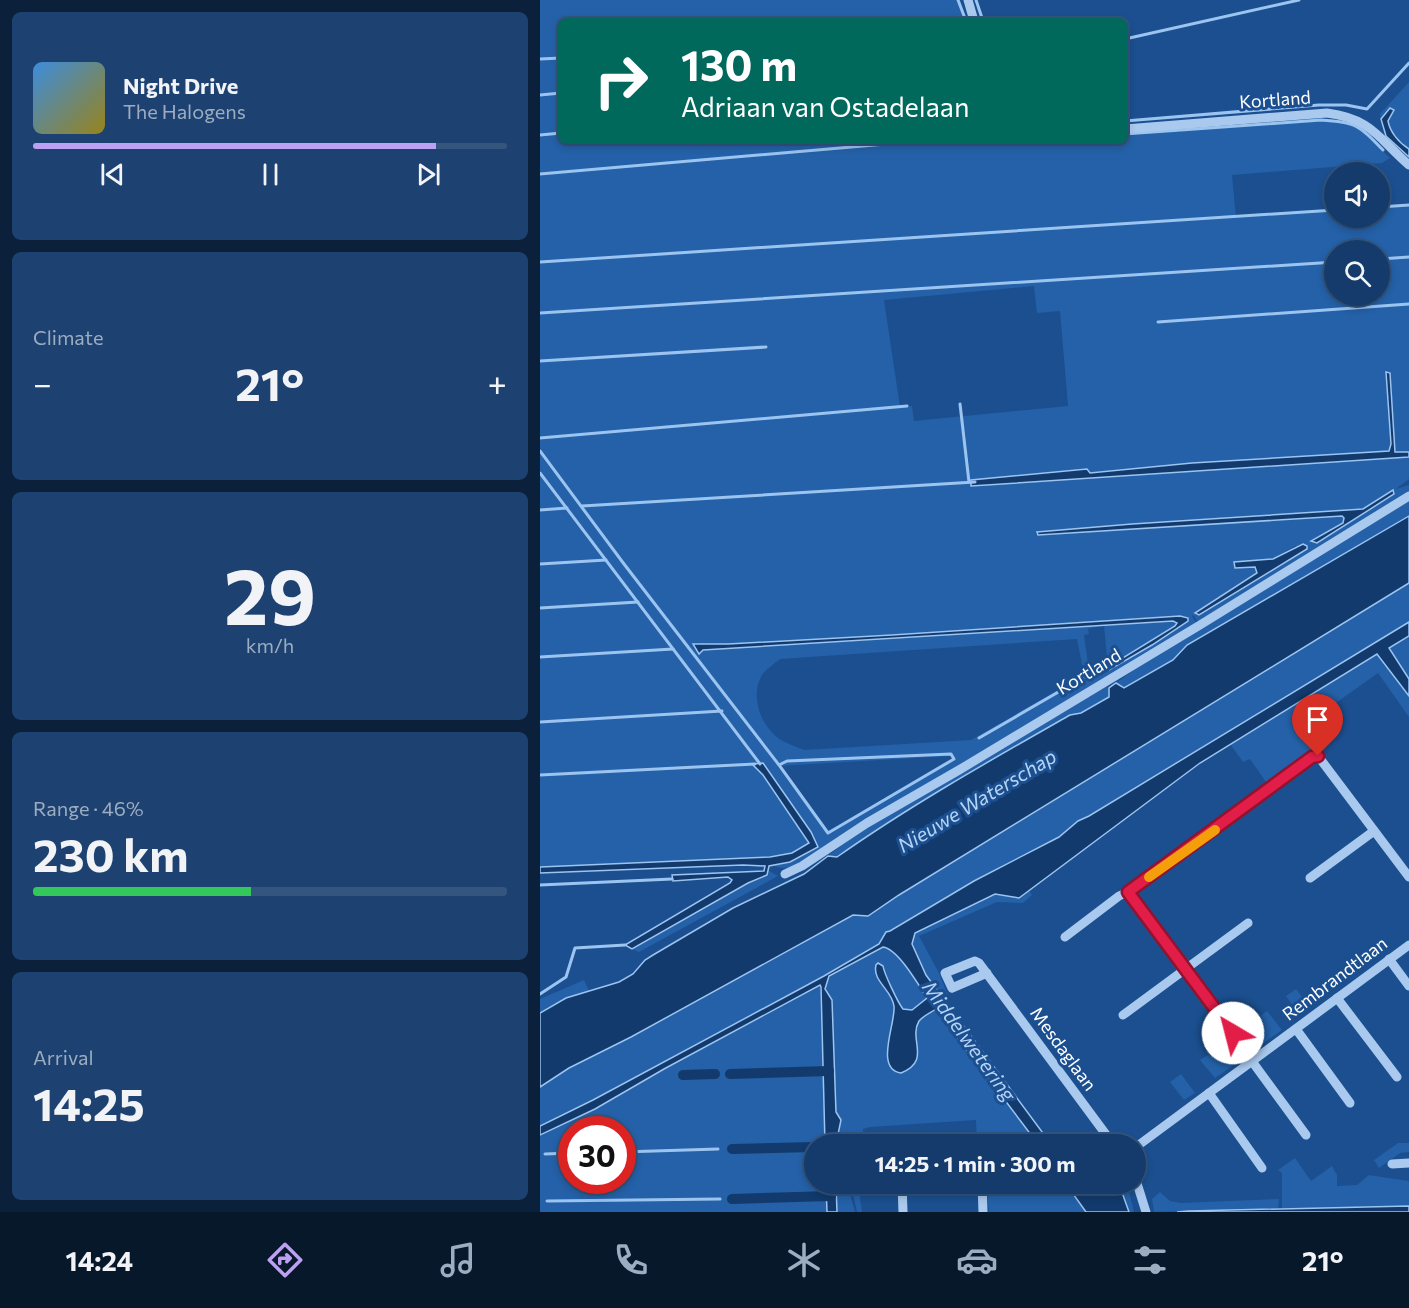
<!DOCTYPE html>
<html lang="en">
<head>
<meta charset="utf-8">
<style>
	body { margin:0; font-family:Commissioner,sans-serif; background:#1d4271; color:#f1f3f6; height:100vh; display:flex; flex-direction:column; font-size:22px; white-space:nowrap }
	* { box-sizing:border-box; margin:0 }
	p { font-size:20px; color:#9dadc1 }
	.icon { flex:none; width:33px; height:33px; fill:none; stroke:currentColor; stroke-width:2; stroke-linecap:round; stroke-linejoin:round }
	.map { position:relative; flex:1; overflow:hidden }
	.details { display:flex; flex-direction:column; gap:12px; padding:12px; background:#0b203b; width:540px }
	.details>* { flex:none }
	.top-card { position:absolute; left:18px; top:18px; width:570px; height:126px; border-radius:9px; box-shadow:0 3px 9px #0003,0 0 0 2px #33557e; background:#00695c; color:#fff; overflow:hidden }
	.tools { position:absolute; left:784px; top:162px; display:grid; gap:12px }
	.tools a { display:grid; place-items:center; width:66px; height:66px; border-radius:50%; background:#143b6b; box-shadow:0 3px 9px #0003,0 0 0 2px #33557e; font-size:30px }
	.speed { position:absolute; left:18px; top:1116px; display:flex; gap:12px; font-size:30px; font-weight:700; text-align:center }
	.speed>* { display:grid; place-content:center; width:78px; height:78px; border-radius:50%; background:#143b6b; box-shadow:0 3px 9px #0003,0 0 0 2px #33557e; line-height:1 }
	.speed .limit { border:9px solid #d22; background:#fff; color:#111 }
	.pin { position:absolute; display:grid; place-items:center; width:51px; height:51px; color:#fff; margin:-62px -26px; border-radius:50% 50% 50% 0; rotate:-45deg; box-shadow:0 0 6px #0007 }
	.pin .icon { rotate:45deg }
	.me { position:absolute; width:66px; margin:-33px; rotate:323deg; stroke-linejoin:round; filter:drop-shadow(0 0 4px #0008) }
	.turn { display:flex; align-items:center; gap:21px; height:126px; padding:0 24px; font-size:27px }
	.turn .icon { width:78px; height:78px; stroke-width:2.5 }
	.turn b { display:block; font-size:42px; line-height:51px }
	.big { font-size:45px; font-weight:700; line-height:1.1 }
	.details .card { flex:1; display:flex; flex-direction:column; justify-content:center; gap:9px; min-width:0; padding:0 21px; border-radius:9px; background:#1d4271 }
	.details .dial { align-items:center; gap:0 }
	.dial b { font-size:78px; line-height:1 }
	.song { display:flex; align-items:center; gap:18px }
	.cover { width:72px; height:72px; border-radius:9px; background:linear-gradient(135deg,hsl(210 70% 55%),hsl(50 70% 35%)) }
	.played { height:6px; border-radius:3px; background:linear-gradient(90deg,#bca0f2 85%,#33557e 85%) }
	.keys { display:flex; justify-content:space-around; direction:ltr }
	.heat { display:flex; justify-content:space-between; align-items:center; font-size:33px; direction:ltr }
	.charge { height:9px; border-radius:4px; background:linear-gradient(90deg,#34c759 46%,#33557e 0) }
	.trip { position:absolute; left:264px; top:1134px; width:342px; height:60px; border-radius:30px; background:#143b6b; box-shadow:0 3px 9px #0003,0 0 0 2px #33557e; font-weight:700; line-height:60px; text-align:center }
	.dock { display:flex; height:96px; justify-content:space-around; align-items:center; background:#08182b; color:#9dadc1 }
	.dock .icon { width:42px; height:42px }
	.dock .selected { color:#bca0f2 }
	.dock b { font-size:27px; color:#f1f3f6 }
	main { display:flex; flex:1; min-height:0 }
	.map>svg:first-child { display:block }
	.green { fill:#2461a8; fill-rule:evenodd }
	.water { fill:#123a6d; stroke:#9cc4f0; stroke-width:1.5 }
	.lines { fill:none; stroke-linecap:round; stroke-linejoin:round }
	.stream { stroke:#9cc4f0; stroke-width:3 }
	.canal { stroke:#123a6d; stroke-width:10 }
	.minor { stroke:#a9c9ee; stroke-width:9 }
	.route-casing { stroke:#92132f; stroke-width:15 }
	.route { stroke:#e11d48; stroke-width:10 }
	.slow { stroke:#f59e0b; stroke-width:10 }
	.labels { text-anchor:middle; stroke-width:6; stroke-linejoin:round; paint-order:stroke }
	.street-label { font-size:18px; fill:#fff; stroke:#1b4f8f }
	.water-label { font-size:20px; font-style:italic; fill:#b5d3f5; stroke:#1b4f8f }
</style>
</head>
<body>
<main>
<section class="details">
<div class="card">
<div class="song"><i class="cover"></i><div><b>Night Drive</b><p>The Halogens</p></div></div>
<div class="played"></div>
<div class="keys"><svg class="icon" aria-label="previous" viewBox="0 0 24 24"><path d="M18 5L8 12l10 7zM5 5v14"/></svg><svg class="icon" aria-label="pause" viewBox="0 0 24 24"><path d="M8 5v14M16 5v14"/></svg><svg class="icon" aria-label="next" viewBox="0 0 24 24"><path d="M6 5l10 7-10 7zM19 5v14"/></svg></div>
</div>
<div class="card"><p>Climate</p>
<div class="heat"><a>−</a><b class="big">21°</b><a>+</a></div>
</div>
<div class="card dial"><b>29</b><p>km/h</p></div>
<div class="card"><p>Range · 46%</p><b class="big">230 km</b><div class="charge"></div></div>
<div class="card"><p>Arrival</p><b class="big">14:25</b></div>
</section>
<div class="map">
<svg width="869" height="1212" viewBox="0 0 869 1212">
	<rect width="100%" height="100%" fill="#1b4f8f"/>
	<g class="green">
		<path d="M 0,0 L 420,0 L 426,21 L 21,21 L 21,141 L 585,141 L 585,136 C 631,132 676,128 722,124 C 747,121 779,114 804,122 C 823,127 836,145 850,158 L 842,163 L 692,175 L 696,217 L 795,211 L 795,218 L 840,218 L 840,207 L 869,205 L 869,452 L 855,452 L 850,373 L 846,378 L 851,444 L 849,451 L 652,463 L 550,473 L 547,469 L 431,480 L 431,486 L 869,457 L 869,479 L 856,489 L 869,485 L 869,492 L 659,623 L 653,615 L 652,616 L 657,624 L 296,838 C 279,850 256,875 234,866 L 250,862 L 278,847 L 271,832 L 223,763 L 213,764 L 223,775 L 269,843 L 252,853 L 230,857 L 0,867 ZM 795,250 L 840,250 L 840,296 L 795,296 ZM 494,286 L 497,313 L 520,311 L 528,406 L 374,421 L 372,406 L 360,407 L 344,300 ZM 850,491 L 854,494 L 777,543 L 771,541 L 803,523 L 804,518 L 802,516 L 499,535 L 497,531 L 823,509 ZM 755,546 L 767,550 L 659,615 L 656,615 L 655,612 L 718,573 L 715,567 L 694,562 L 733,559 ZM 640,616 L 648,618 L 648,621 L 612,645 L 570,670 L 568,667 L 635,626 L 637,623 L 633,621 L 564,626 L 568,667 L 550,677 L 544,635 L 549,634 L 548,629 L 559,626 L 163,650 L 160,652 L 154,644 L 188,644 L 352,635 ZM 537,639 L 544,675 L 431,740 L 264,750 C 255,746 245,743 238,738 C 220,724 210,695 222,675 C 226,669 234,664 240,659 ZM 410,756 L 415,760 L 288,833 L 237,766 Z"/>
		<path d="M 869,82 L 869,149 C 859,143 851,132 848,121 L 854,110 L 850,108 L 841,119 L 840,114 Z"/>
		<polygon points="869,500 869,516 647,645 633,660 584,689 576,683 595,669"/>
		<path d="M 869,583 L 869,717 L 838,673 L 772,720 L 767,720 L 781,742 L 726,782 L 710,759 L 703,762 L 690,744 L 830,658 L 824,649 C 734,708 639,758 549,816 L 538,821 L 519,837 L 434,881 L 350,931 L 346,932 L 339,944 L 284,976 L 53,1100 L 0,1126 L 0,1087 L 29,1068 L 91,1037 L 313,915 L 328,916 L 359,895 Z"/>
		<path d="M 566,687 L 569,688 L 569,697 L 541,713 L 530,716 C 451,760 371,805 297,857 L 288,856 L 313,836 Z"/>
		<polygon points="228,870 238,876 99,952 92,949 208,883 227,875"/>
		<path d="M 489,890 L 492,895 L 483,903 L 457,902 L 379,936 L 399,973 L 409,998 L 405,1001 C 393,985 365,952 375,932 L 455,894 L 479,898 Z"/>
		<path d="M 344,945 L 350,948 L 357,954 L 498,1144 L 437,1144 L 436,1120 L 330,1127 L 323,1129 L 324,1144 L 308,1144 L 308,1128 L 307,1144 L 296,1144 C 298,1132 304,1123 296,1112 L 292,1013 L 285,989 L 289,976 Z"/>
		<polygon points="44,980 49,991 26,998 0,1013 0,999"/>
		<path d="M 280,984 L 285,1144 L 274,1144 L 274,1184 L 286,1184 L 287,1212 L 0,1212 L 0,1135 L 55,1109 L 124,1069 ZM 32,1130 L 82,1130 L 82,1180 L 32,1180 Z"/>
		<polygon points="756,989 770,1008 760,1016 746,996"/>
		<polygon points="727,1011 742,1030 718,1047 710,1046 699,1031"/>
		<polygon points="687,1040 699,1056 698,1062 675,1078 660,1060 685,1044"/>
		<polygon points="641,1074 655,1093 644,1100 630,1082"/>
		<polygon points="858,1143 869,1143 869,1152 860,1153 839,1168 834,1160"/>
		<polygon points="755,1158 771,1181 792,1166 797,1175 797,1186 817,1185 829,1175 869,1181 869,1206 742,1209 742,1173 738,1170"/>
		<polygon points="296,1184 307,1184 315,1212 297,1212"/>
		<polygon points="311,1184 318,1184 322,1212 317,1212"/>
		<polygon points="446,1184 526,1184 546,1212 449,1212"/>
		<polygon points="579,1184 587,1184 594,1212 589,1212"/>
		<polygon points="620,1192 630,1201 641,1203 739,1199 738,1210 614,1212 612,1199"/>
	</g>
	<g class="water">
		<path d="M 850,108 L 854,110 L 848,121 C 850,132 859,143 869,149 L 869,157 L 846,136 L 841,119 Z"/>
		<polygon points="846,372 850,373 855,452 869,452 869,457 431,486 431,480 547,469 550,473 652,463 849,451 851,444"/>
		<polygon points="853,490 854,494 777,543 771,541 803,523 804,518 802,516 498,535 497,532 592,524 823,509"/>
		<path d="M 869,516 L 869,583 L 359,895 L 328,916 L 313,915 L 91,1037 L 29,1068 L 0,1087 L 0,1013 L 26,998 L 79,982 L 93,974 L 105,960 L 113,955 L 193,908 L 264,874 L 288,856 L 297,857 C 371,805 451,760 530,715 L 541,713 L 569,697 L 569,688 L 576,683 L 584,688 L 633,660 L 647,645 Z"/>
		<polygon points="763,544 767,546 767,549 659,615 655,613 717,573 715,567 695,568 694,562 733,559"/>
		<polygon points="640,616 648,618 648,621 612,645 569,670 568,667 635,626 637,623 633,621 163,650 159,654 153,644 188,644 352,635"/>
		<path d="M 869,622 L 869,636 L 849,648 L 869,679 L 869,696 L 837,654 L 660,763 L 479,898 L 455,894 L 375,933 L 372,944 L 386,975 L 511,1144 L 498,1144 L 396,1009 C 390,1013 383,1016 379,1021 C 368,1040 392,1060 361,1073 C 334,1069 356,1023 354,1006 C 352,990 332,981 336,965 L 338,963 L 343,966 C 344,973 358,1003 363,1009 L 372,1010 L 387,998 C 378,984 358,949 343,947 L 289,976 L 285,989 L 292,1000 L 296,1112 L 301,1120 L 296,1144 L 285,1144 L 281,987 L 280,985 L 124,1069 L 55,1109 L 0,1135 L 0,1126 L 53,1100 L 284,976 L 339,944 L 346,932 L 350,931 L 434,881 L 519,837 L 538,821 L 549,816 Z"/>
		<polygon points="223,763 271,832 278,847 250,862 229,866 227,875 208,883 92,949 85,945 190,883 192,880 188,877 133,881 132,875 224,871 225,866 203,865 0,873 0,867 230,857 252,853 269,843 223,775 212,764"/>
		<polygon points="286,1184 296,1184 297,1212 287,1212"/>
		<polygon points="526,1184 579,1184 589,1212 546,1212"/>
		<polygon points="869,1206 869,1212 637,1212 648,1211"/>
	</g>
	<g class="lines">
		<g class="stream">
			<polyline points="418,0 426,21"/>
			<polyline points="436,0 443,21"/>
			<polyline points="585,39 759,0"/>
			<polyline points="0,59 21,58"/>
			<polyline points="0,95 21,93"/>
			<polyline points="585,121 779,105 806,105 827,109 869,63"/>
			<path d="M 585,134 L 781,120 C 816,122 819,125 843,150"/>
			<polyline points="0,135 21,133"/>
			<polyline points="0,174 381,141"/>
			<polyline points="840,207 869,205"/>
			<polyline points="840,259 869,257"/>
			<polyline points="0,262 795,210"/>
			<polyline points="0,313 795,262"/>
			<polyline points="618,322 869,304"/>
			<polyline points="0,361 226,347"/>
			<polyline points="420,404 429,482"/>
			<polyline points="0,438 367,406"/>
			<polyline points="0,451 84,564 239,765 288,833 414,759 411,754 247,761 239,765"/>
			<polyline points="0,473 220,764"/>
			<polyline points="42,506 435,482"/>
			<polyline points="0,510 27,508"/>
			<polyline points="0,564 66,560"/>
			<polyline points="0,608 98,602"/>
			<polyline points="0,657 133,649"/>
			<polyline points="0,722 182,711"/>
			<polyline points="439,738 546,676"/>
			<polyline points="0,775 215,764"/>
			<polyline points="0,885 132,879"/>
			<polyline points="0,994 26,977 35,948 85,945"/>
			<polyline points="82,1152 178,1149"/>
			<polyline points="5,1154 32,1153"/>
			<polyline points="7,1201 180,1199"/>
		</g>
		<g class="canal">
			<polyline points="190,1074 289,1071"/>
			<polyline points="143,1075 175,1074"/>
			<polyline points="192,1149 274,1147"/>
			<polyline points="192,1199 291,1196"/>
		</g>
		<g class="minor">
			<polyline points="428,0 434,21"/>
			<path d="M 585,129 L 787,113 C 832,119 838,138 869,165"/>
			<polyline points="245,874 262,866 327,823 419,770 660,625 869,496"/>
			<polyline points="770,878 834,831"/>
			<polyline points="588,892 766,1135"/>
			<polyline points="525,937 579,896 588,892 772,757 778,756 869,877"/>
			<polyline points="849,959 869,986"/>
			<polyline points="447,973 412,988 405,973 435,961 439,963 573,1144"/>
			<polyline points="797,998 857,1077"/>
			<polyline points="583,1015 708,923"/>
			<polyline points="756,1029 810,1103"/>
			<polyline points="669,1093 722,1168"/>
			<polyline points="596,1147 869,945"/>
			<polyline points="852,1164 869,1163"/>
			<polyline points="596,1180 606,1212"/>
			<polyline points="362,1184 363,1212"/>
			<polyline points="442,1184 443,1212"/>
		</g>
	</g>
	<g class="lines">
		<g class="route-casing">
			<polyline id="route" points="693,1033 588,892 772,757 778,756"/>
		</g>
		<use href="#route" class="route"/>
		<polyline class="slow" points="609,877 675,830"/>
	</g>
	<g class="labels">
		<g class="street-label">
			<text transform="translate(735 100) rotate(-4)" y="6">Kortland</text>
			<text transform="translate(549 672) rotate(-31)" y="6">Kortland</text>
			<text transform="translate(795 979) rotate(-37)" y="6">Rembrandtlaan</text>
			<text transform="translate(523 1049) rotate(54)" y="6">Mesdaglaan</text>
		</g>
		<g class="water-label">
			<text transform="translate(437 801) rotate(-31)" y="7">Nieuwe Waterschap</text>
			<text transform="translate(429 1041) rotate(54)" y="7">Middelwetering</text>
		</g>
	</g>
</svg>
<div class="tools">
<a><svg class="icon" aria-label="sound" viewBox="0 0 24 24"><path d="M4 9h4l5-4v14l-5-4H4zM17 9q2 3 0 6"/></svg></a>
<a><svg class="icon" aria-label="search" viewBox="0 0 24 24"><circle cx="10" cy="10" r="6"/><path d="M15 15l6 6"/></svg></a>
</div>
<div class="speed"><div class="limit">30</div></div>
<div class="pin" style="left:778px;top:756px;background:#d93025"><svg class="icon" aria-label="arrive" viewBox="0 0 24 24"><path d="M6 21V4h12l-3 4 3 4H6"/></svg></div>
<svg class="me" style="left:693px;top:1033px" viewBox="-20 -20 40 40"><circle r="19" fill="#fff"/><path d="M0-13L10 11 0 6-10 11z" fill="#e11d48"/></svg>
<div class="trip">14:25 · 1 min · 300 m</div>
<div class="top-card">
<div class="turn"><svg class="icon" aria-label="right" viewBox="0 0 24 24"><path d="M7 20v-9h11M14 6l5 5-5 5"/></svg><div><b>130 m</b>Adriaan van Ostadelaan</div></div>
</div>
</div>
</main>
<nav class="dock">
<b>14:24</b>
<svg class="icon selected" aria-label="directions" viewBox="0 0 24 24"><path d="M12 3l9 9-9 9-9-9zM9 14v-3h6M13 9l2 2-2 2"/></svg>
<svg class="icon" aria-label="music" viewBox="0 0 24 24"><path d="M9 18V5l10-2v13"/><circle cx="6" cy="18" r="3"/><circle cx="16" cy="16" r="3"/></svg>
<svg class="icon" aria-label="phone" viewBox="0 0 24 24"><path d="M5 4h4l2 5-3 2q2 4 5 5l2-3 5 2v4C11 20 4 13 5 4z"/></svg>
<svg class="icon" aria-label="climate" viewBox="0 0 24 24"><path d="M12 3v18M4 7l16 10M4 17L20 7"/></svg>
<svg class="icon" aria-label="car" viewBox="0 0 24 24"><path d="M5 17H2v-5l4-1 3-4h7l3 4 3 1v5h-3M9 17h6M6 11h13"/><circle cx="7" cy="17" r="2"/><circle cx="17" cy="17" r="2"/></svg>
<svg class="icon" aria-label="filters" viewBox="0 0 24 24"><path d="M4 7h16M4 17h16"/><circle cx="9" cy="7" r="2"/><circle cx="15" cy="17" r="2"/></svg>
<b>21°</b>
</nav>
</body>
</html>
